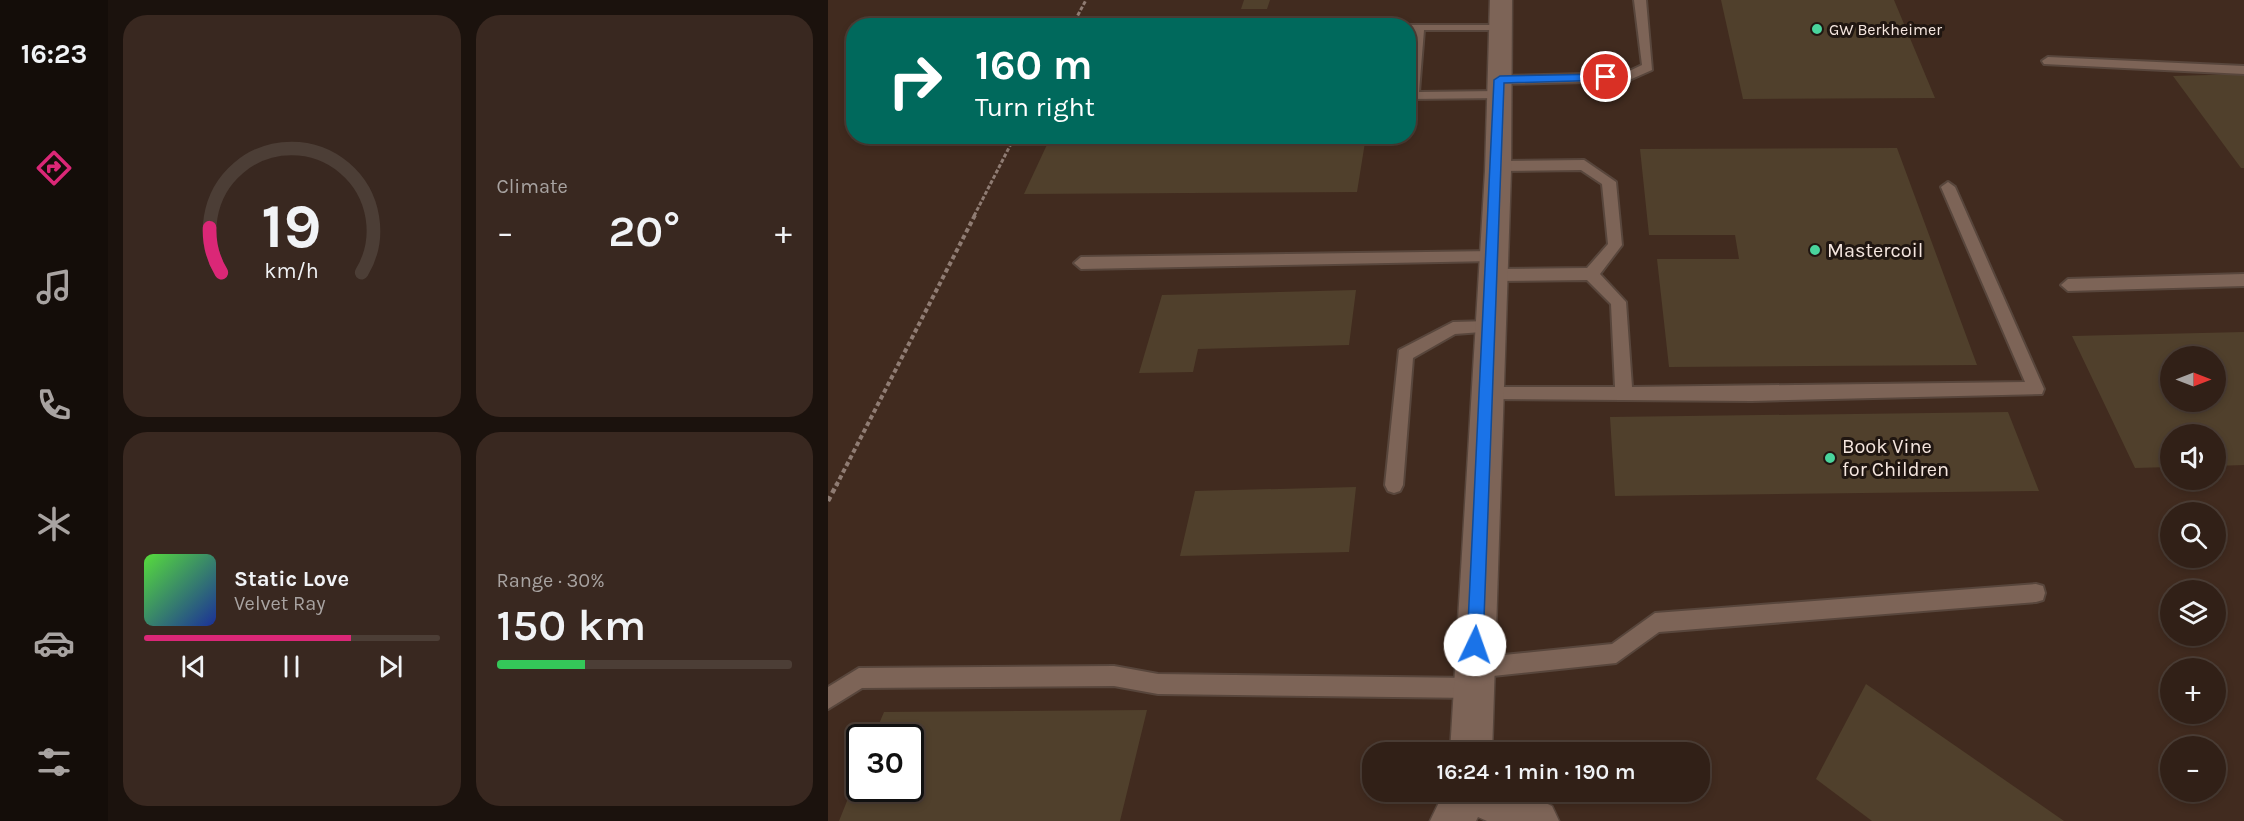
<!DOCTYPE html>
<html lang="en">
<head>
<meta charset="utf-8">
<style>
	body { margin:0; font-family:Karla,sans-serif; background:#392820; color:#f1f3f6; height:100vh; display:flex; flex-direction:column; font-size:22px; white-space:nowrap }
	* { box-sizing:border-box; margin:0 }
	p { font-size:20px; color:#a8a3a1 }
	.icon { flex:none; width:33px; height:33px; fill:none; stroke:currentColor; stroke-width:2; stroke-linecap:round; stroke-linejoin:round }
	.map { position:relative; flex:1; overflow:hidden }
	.sheet { display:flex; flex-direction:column; gap:15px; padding:15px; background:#1b120d; width:720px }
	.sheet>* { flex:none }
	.top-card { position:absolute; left:18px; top:18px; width:570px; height:126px; border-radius:24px; box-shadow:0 3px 9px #0003,0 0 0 2px #4c3e36; background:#00695c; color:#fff; overflow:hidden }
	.needle { width:39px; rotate:90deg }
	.tools { position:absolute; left:1332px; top:346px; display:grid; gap:12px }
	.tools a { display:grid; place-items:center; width:66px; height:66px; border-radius:50%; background:#312017; box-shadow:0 3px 9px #0003,0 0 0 2px #4c3e36; font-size:30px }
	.speed { position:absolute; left:18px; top:724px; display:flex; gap:12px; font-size:30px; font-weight:700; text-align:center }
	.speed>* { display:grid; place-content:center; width:78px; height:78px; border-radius:50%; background:#312017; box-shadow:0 3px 9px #0003,0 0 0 2px #4c3e36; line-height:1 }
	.speed .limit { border:3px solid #111; border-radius:9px; background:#fff; color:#111 }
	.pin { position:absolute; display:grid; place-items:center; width:51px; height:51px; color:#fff; margin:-26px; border:3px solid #fff; border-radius:50%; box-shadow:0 2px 6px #0007 }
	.me { position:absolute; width:66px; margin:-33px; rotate:3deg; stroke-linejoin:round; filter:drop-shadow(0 0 4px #0008) }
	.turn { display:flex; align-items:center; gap:21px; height:126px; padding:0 30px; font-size:27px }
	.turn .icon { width:78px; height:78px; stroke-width:2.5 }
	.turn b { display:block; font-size:42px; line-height:51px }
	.big { font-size:45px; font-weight:600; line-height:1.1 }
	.sheet .widget { flex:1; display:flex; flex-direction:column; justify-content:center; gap:9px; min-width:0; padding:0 21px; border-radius:24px; background:#392820 }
	.sheet .dial { align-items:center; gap:0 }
	.dial svg { height:156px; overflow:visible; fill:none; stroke:#4c3e36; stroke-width:7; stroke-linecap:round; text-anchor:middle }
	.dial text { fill:#f1f3f6; stroke:none }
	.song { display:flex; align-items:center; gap:18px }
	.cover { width:72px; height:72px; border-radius:9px; background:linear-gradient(135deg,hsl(110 70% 55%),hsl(230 70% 35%)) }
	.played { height:6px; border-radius:3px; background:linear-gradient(90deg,#db2777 70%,#4c3e36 70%) }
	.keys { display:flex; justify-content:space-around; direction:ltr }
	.heat { display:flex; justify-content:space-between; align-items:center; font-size:33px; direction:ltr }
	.charge { height:9px; border-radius:4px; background:linear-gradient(90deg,#34c759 30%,#4c3e36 0) }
	.sheet .tiles { flex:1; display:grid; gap:15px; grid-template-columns:repeat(2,1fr) }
	.trip { position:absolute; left:534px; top:742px; width:348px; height:60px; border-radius:24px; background:#312017; box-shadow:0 3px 9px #0003,0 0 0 2px #4c3e36; font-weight:600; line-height:60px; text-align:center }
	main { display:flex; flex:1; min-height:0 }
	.tabs { display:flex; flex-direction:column; width:108px; justify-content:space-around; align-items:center; background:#140d09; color:#a8a3a1 }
	.tabs .icon { width:42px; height:42px }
	.tabs .active { color:#db2777 }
	.tabs b { font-size:27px; color:#f1f3f6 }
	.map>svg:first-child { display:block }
	.building { fill:#50402c; fill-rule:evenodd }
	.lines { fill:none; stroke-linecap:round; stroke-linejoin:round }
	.lane-casing { stroke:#58463c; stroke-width:4 }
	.street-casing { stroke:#58463c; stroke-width:3 }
	.path-far2 { stroke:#8f7c73; stroke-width:3; stroke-dasharray:4 2; stroke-linecap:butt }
	.path-far1 { stroke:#8f7c73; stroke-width:4; stroke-dasharray:4.5 3; stroke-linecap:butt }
	.path { stroke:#8f7c73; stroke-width:4.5; stroke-dasharray:5 4; stroke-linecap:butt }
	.lane { fill:#7d6457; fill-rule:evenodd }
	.street { fill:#7d6457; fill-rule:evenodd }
	.route { fill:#1a73e8; stroke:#114b97; stroke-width:1.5 }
	.poi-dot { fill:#49d49c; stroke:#201611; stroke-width:2 }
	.labels { text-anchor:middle; stroke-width:6; stroke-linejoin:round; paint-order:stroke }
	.far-poi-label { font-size:16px; fill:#f5e6df; stroke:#201611; text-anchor:start }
	.poi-label { font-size:20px; fill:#f5e6df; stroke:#201611; text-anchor:start }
</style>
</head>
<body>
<main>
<nav class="tabs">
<b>16:23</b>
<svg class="icon active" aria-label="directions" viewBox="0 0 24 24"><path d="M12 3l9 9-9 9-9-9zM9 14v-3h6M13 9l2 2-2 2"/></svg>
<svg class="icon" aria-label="music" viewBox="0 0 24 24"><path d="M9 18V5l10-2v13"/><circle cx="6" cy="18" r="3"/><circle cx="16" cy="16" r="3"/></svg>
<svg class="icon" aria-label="phone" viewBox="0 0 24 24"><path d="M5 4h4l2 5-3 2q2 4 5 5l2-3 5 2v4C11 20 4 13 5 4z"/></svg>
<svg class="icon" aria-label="climate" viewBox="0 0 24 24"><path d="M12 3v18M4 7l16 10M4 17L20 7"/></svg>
<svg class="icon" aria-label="car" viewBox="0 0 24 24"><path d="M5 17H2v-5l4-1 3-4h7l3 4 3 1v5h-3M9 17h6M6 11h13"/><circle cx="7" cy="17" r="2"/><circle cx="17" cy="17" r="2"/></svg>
<svg class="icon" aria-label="filters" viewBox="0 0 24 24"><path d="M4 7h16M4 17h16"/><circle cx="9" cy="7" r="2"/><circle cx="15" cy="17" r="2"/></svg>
</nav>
<section class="sheet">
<div class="tiles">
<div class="widget dial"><svg viewBox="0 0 100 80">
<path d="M14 69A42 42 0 1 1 86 69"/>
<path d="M14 69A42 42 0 0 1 8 46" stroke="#db2777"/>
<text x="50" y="56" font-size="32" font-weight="700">19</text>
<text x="50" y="72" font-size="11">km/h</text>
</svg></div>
<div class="widget"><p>Climate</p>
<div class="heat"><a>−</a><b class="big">20°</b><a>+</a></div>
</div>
<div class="widget">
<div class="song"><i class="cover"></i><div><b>Static Love</b><p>Velvet Ray</p></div></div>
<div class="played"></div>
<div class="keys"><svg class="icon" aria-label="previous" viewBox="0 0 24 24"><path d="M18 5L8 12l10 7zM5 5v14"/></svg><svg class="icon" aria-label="pause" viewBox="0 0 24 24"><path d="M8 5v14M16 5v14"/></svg><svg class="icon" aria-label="next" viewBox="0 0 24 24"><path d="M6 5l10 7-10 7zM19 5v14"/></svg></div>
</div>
<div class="widget"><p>Range · 30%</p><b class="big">150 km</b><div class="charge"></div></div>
</div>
</section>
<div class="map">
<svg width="1416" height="821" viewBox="0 0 1416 821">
	<rect width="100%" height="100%" fill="#412b1f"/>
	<g class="building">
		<polygon points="416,0 442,0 439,9 413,9"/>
		<polygon points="893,0 1066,0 1107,98 915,99"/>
		<polygon points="1416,74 1416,168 1413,168 1345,76"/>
		<polygon points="223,136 538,136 529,192 196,194"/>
		<polygon points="1069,148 1149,365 841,367 829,259 911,259 907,235 821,235 812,149"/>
		<polygon points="528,290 521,345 370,349 365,372 311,373 334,295"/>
		<path d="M 1416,332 L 1416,465 L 1388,466 L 1388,435 L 1342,435 L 1342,467 L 1307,468 L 1244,336 ZM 1342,357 L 1388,357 L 1388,402 L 1342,402 Z"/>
		<polygon points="1180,412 1211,491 787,496 782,417"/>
		<polygon points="528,487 521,552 352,556 367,491"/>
		<polygon points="1038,684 1236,821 1044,821 988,779"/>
		<polygon points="319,710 292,821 11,821 31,771 32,789 82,789 82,738 45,738 56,712"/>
	</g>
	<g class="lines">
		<g class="lane-casing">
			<g id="lane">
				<polygon points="806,0 818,0 824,70 799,81 672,84 666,80 672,76 797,73 814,65"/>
				<polygon points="577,25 677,25 679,27 673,30 596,30 591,92 671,91 675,92 675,98 581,99 584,30 580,30 580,26"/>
				<polygon points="1220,57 1416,66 1416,74 1216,64 1214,61"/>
				<polygon points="756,160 788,182 794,245 772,274 798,302 804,387 1197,382 1113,187 1120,182 1127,187 1216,389 1214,394 924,401 653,399 651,394 653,389 659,387 787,387 783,304 759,280 665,281 658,275 665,269 759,268 780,244 774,184 753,170 670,171 663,166 670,161"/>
				<polygon points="666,251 673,256 666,261 253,269 246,263 253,257"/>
				<polygon points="1416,274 1416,286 1240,291 1233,285 1240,279"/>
				<polygon points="662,321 670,327 667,331 627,334 585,358 575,485 572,491 566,493 560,491 557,485 571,350 625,322"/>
				<polygon points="1208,584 1215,586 1217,593 1215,600 1208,602 831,632 788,663 646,678 639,675 636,668 639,661 646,658 784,644 827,613"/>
				<polygon points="286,666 330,674 646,678 653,681 656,688 653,695 646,698 330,694 286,686 34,688 0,709 0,687 31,668"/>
			</g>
		</g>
		<g class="street-casing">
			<g id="street">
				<polygon points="662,0 684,0 683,171 664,753 622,753 657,171"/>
				<polygon points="616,792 694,792 724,806 731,821 659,821 650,817 648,821 602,821"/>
			</g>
		</g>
		<g class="path-far2">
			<polyline points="244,26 258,0"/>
			<polyline points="146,216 187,136"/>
		</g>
		<polyline class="path-far1" points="8,486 147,215"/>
		<polyline class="path" points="0,501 9,484"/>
		<use href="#lane" class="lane"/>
		<use href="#street" class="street"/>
	</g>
	<polygon class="route" points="778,74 781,75 781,80 676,83 655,645 653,651 647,653 642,651 639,645 666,80 672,76"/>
	<g class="poi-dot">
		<circle cx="989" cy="29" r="6"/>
		<circle cx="987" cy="250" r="6"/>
		<circle cx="1002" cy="458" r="6"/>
	</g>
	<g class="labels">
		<g class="far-poi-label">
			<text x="1001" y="35">GW Berkheimer</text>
		</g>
		<g class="poi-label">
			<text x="999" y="257">Mastercoil</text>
			<text x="1014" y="453">Book Vine<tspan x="1014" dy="23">for Children</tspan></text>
		</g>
	</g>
</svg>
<div class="tools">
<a><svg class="needle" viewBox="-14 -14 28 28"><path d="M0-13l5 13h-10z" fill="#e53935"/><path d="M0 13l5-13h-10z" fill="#a8a3a1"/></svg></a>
<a><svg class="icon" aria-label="sound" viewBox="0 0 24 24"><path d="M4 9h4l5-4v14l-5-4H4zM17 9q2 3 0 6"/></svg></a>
<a><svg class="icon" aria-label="search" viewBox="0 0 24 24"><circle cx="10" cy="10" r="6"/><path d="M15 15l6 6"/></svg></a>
<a><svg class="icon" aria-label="layers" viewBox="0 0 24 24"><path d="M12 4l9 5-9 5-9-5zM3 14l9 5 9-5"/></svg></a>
<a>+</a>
<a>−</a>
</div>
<div class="speed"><div class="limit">30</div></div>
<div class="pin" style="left:778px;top:77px;background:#d93025"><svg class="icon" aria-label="arrive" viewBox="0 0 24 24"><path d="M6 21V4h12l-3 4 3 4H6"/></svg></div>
<svg class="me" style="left:647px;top:645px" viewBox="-20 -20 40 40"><circle r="19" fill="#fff"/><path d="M0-13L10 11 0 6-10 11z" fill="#1a73e8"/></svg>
<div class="trip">16:24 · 1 min · 190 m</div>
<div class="top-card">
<div class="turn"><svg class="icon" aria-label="right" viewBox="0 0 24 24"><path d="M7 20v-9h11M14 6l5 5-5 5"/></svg><div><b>160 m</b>Turn right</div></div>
</div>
</div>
</main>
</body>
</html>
